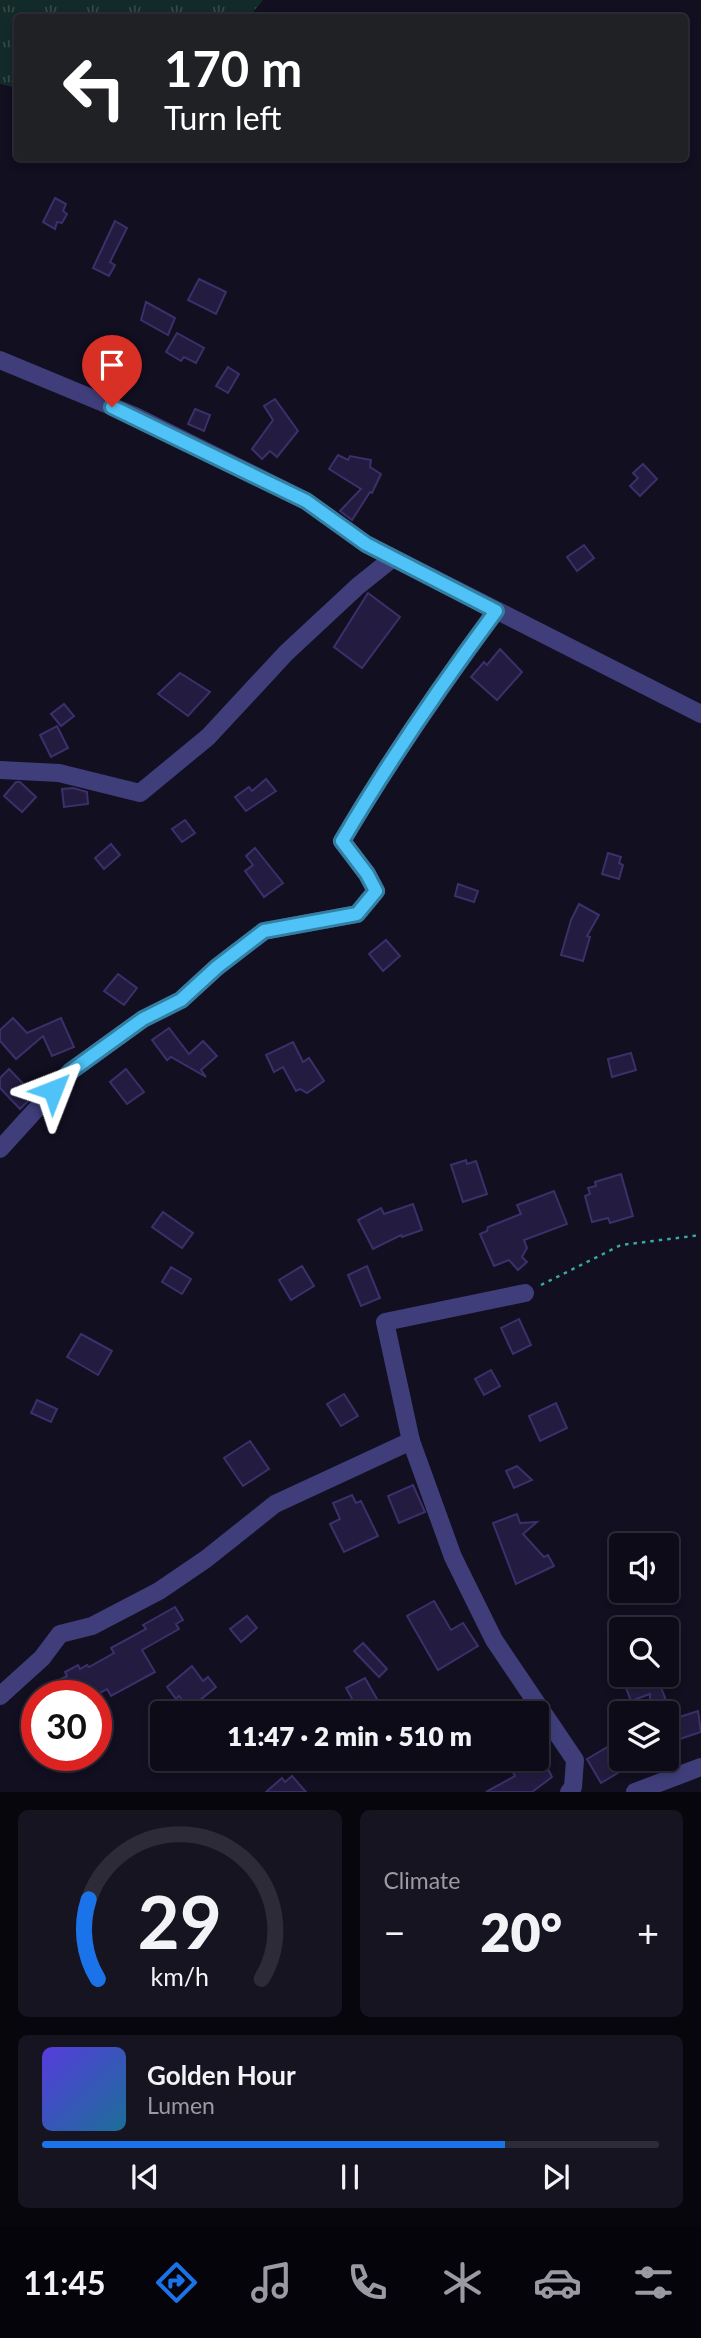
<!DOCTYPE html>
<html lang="en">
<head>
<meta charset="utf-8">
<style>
	body { margin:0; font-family:Lato,sans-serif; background:#161421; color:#f1f3f6; height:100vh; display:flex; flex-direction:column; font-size:26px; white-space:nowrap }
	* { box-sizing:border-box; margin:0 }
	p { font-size:23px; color:#9a9ba2 }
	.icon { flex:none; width:38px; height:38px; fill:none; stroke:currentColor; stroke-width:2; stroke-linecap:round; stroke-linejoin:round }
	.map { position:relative; height:1792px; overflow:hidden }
	.details { display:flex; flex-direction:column; gap:18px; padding:18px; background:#07060d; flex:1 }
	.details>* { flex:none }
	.banner { position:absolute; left:14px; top:14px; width:674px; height:147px; border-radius:7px; box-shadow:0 4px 10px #0003,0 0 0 2px #2d2b37; background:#202124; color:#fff; overflow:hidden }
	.tools { position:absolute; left:609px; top:1533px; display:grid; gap:14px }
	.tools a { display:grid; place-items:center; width:70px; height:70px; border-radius:7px; background:#0d0b18; box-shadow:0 4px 10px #0003,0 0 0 2px #2d2b37; font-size:35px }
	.speed { position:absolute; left:21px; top:1680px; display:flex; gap:14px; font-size:35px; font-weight:700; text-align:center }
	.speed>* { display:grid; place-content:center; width:91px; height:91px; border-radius:50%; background:#0d0b18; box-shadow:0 4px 10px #0003,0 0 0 2px #2d2b37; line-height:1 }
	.speed .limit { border:10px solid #d22; background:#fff; color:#111 }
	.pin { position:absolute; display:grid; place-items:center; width:60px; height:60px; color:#fff; margin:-72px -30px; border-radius:50% 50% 50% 0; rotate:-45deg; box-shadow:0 0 7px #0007 }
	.pin .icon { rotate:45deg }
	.me { position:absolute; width:77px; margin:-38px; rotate:45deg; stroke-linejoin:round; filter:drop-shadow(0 0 5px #0008) }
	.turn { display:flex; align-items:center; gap:24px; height:147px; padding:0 35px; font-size:32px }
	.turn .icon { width:91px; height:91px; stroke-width:2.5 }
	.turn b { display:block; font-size:49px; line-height:60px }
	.big { font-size:52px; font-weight:800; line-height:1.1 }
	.details .tile { flex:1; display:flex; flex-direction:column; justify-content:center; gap:10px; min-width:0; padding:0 24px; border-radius:10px; background:#161421 }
	.details .dial { align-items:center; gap:0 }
	.dial svg { height:182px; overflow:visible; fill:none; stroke:#2d2b37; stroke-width:7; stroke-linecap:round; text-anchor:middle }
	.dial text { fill:#f1f3f6; stroke:none }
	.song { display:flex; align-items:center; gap:21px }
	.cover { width:84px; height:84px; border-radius:10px; background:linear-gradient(135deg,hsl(250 70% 55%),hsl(200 70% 35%)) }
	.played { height:7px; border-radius:4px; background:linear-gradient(90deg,#1a73e8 75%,#2d2b37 75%) }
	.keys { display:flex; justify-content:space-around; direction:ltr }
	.heat { display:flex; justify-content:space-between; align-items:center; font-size:38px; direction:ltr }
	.details .tiles { flex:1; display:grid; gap:18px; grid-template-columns:1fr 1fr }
	.tile:last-child { grid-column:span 2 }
	.trip { position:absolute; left:150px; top:1701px; width:399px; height:70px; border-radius:7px; background:#0d0b18; box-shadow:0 4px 10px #0003,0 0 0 2px #2d2b37; font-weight:800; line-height:70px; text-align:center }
	.menu { display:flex; height:112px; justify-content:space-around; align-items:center; background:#05040a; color:#9a9ba2 }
	.menu .icon { width:49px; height:49px }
	.menu .selected { color:#1a73e8 }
	.menu b { font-size:32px; color:#f1f3f6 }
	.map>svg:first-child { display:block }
	.grass { fill:url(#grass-tufts) }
	.building { fill:#231c40; stroke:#3b306a; stroke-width:2 }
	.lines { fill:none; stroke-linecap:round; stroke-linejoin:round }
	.path { stroke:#38a9a0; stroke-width:2.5; stroke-dasharray:3.5 5; stroke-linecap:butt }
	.minor { stroke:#3f3e7b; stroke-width:18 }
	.route-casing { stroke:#337fa1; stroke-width:18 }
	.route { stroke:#4fc3f7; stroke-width:12 }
</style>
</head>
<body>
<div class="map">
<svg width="701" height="1792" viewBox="0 0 701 1792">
	<defs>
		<pattern id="grass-tufts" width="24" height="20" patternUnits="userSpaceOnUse" patternTransform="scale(1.75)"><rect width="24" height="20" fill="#122a28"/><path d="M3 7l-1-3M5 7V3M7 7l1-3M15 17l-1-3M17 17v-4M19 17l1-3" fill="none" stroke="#344848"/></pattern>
	</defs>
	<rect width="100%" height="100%" fill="#110f20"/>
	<polygon class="grass" points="0,0 263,0 249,17 18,18 17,88 0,84"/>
	<g class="building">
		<polygon points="55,198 66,204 63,211 67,214 62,223 57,222 55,229 43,222"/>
		<polygon points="115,221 127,228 110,262 115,265 109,276 93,268"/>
		<polygon points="199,279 226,292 216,314 188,300"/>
		<polygon points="146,302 175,318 168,335 141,320"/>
		<polygon points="177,333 204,348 196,363 184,357 181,361 166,352"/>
		<polygon points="228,367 239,374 228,393 216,386"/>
		<polygon points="275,399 298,431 277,457 270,451 262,459 252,449 273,420 264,406"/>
		<polygon points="195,409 210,415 204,431 188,424"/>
		<polygon points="338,455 348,460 350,456 371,460 370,467 381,474 372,493 370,492 352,520 340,511 361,489 329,469"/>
		<polygon points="643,464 657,479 640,496 630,486 638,478 633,473"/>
		<polygon points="584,545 594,558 577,571 567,557"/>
		<polygon points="368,593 400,617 362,668 334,647"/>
		<polygon points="500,649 522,672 497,700 471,677 484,662 487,665"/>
		<polygon points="180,673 210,692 188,716 158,694"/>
		<polygon points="64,704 74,716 61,726 51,714"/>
		<polygon points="57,726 68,748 51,757 40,735"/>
		<polygon points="266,779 276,791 246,811 235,797 249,787 252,791"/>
		<polygon points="16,782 20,782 36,797 22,812 4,796"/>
		<polygon points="73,788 87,792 88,804 64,807 62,789"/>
		<polygon points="185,820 195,833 182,842 172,829"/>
		<polygon points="111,844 120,855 104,869 95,858"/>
		<polygon points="255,848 283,883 264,897 245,871 253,865 246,856"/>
		<polygon points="608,853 621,857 619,863 623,865 619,879 602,874"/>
		<polygon points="458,884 478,891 474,902 455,896"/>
		<polygon points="579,904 599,915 587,936 590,937 583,961 561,955 571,920"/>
		<polygon points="386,940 400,956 383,971 369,954"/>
		<polygon points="118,974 137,988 124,1005 104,991"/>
		<polygon points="13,1018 27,1033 61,1018 74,1047 52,1056 43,1036 16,1059 0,1041 0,1030"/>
		<polygon points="169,1028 189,1054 203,1041 217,1056 201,1070 206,1077 171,1057 167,1060 152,1040"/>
		<polygon points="293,1042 303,1062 309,1058 324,1081 307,1093 300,1089 296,1091 283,1067 274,1072 266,1055"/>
		<polygon points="631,1053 636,1070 612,1077 608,1059"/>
		<polygon points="9,1069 34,1095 20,1109 0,1088 0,1078"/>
		<polygon points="126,1069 144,1092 127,1104 110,1082"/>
		<polygon points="466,1160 467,1164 476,1161 487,1194 463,1202 451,1165"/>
		<polygon points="621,1174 633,1216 610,1223 608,1218 592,1222 585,1196 590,1194 588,1188 596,1186 595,1182"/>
		<polygon points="554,1191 567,1224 524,1240 527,1248 522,1257 527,1262 518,1270 509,1260 494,1266 480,1234 487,1231 488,1227 521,1214 517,1205"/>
		<polygon points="413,1204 422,1230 402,1237 401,1235 373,1249 358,1220 381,1208 384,1214"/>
		<polygon points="163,1212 193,1233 182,1248 152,1227"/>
		<polygon points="302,1266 314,1286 291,1300 279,1280"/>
		<polygon points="367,1266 380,1298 361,1306 348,1275"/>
		<polygon points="171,1267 191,1279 182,1294 162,1282"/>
		<polygon points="519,1319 531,1345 513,1354 501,1328"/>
		<polygon points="81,1334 112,1351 98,1375 67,1357"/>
		<polygon points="491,1370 500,1386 484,1395 475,1379"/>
		<polygon points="344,1394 358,1416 341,1426 327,1404"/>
		<polygon points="37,1400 57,1409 51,1422 31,1413"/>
		<polygon points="556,1403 567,1428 540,1441 529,1416"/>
		<polygon points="250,1441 269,1469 243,1486 224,1458"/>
		<polygon points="517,1466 532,1480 514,1488 506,1471"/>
		<polygon points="413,1485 425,1512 399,1523 388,1496"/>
		<polygon points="352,1495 356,1503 361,1501 378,1536 344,1552 330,1524 340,1519 333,1503"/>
		<polygon points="517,1514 520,1523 537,1522 523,1534 544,1557 548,1555 554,1566 516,1584 493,1523"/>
		<polygon points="434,1601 451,1630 463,1623 478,1646 438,1670 407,1616"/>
		<polygon points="175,1607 183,1620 176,1624 179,1629 142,1650 155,1672 111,1696 107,1689 94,1696 70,1696 61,1679 67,1676 65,1672 78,1665 80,1669 87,1665 89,1667 114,1653 111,1648 146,1629 143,1625"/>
		<polygon points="247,1616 257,1628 241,1642 230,1629"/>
		<polygon points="363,1643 387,1669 379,1677 354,1651"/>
		<polygon points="192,1666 203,1681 208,1677 216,1687 189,1709 179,1696 176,1699 167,1687"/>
		<polygon points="621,1675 656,1675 671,1713 650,1713 650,1694 631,1701"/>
		<polygon points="365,1678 385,1713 360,1713 346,1688"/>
		<polygon points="698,1711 701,1732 677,1740 670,1720"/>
		<polygon points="96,1713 111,1739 96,1747"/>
		<polygon points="609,1746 623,1770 601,1783 587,1759"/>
		<polygon points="506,1759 543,1759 552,1777 532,1792 486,1792 515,1776"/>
		<polygon points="292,1776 306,1792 266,1792 282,1778 285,1782"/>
	</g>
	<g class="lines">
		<polyline class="path" points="541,1285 621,1245 701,1235"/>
		<g class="minor">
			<polyline points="0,360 135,416 306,501 366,544 701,714"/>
			<polyline points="0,770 59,773 140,793 208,737 286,653 358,586 393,558"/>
			<path d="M 0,1149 L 71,1071 L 143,1019 L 181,1000 L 217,967 L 264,931 L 357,914 L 376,891 L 367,874 L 342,841 C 389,761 441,686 496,611"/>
			<polyline points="411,1441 453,1557 494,1640 575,1760 573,1787 569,1792"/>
			<polyline points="0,1696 42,1658 60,1634 92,1626 159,1591 206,1559 275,1504 411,1441 385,1322 525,1293"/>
			<polyline points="635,1792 701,1767"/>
		</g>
	</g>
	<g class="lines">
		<g class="route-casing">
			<path id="route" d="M 53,1090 L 71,1071 L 143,1019 L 181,1000 L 217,967 L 264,931 L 357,914 L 376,891 L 367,874 L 342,841 C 389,761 441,685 496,611 L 366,544 L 306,501 L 112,407"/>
		</g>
		<use href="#route" class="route"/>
	</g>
</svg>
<div class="tools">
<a><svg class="icon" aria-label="sound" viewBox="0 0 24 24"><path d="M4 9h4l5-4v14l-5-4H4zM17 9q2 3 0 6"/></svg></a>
<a><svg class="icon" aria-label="search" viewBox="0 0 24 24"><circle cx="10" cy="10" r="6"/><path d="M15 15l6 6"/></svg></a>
<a><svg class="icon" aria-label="layers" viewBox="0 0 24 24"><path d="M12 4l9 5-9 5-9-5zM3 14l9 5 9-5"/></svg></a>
</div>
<div class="speed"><div class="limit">30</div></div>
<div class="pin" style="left:112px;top:407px;background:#d93025"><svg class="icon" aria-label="arrive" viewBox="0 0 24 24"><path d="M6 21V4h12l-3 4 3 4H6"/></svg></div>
<svg class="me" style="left:53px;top:1090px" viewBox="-20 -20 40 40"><path d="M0-17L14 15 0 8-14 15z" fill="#4fc3f7" stroke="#fff" stroke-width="4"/></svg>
<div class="trip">11:47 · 2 min · 510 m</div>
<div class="banner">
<div class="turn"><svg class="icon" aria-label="left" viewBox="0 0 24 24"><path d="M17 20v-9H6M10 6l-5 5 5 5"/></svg><div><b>170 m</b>Turn left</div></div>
</div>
</div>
<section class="details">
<div class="tiles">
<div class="tile dial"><svg viewBox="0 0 100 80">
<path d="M14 69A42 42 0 1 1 86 69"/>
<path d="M14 69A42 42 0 0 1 10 34" stroke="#1a73e8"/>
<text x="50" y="56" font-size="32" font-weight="700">29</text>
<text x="50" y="72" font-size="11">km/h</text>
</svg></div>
<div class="tile"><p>Climate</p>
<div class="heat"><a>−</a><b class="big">20°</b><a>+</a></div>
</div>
<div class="tile">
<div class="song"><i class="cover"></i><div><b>Golden Hour</b><p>Lumen</p></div></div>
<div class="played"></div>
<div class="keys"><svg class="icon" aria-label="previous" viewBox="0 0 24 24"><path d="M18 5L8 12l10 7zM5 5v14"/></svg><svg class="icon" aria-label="pause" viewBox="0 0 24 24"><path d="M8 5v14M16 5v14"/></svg><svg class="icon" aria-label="next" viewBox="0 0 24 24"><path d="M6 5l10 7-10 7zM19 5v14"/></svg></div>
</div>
</div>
</section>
<nav class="menu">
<b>11:45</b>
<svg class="icon selected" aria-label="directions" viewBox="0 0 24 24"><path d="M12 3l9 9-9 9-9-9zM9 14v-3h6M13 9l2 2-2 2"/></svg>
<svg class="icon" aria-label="music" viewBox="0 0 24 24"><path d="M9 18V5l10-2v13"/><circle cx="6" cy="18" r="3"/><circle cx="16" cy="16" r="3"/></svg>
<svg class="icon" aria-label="phone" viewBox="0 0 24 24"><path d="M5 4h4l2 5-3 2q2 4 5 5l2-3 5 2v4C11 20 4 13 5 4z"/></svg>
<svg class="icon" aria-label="climate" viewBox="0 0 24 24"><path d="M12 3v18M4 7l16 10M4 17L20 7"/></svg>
<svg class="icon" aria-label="car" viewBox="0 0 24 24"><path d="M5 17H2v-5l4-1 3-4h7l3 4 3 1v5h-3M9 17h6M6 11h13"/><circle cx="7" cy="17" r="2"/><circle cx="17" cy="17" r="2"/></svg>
<svg class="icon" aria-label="filters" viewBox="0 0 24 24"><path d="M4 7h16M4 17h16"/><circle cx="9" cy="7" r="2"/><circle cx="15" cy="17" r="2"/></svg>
</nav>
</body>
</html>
